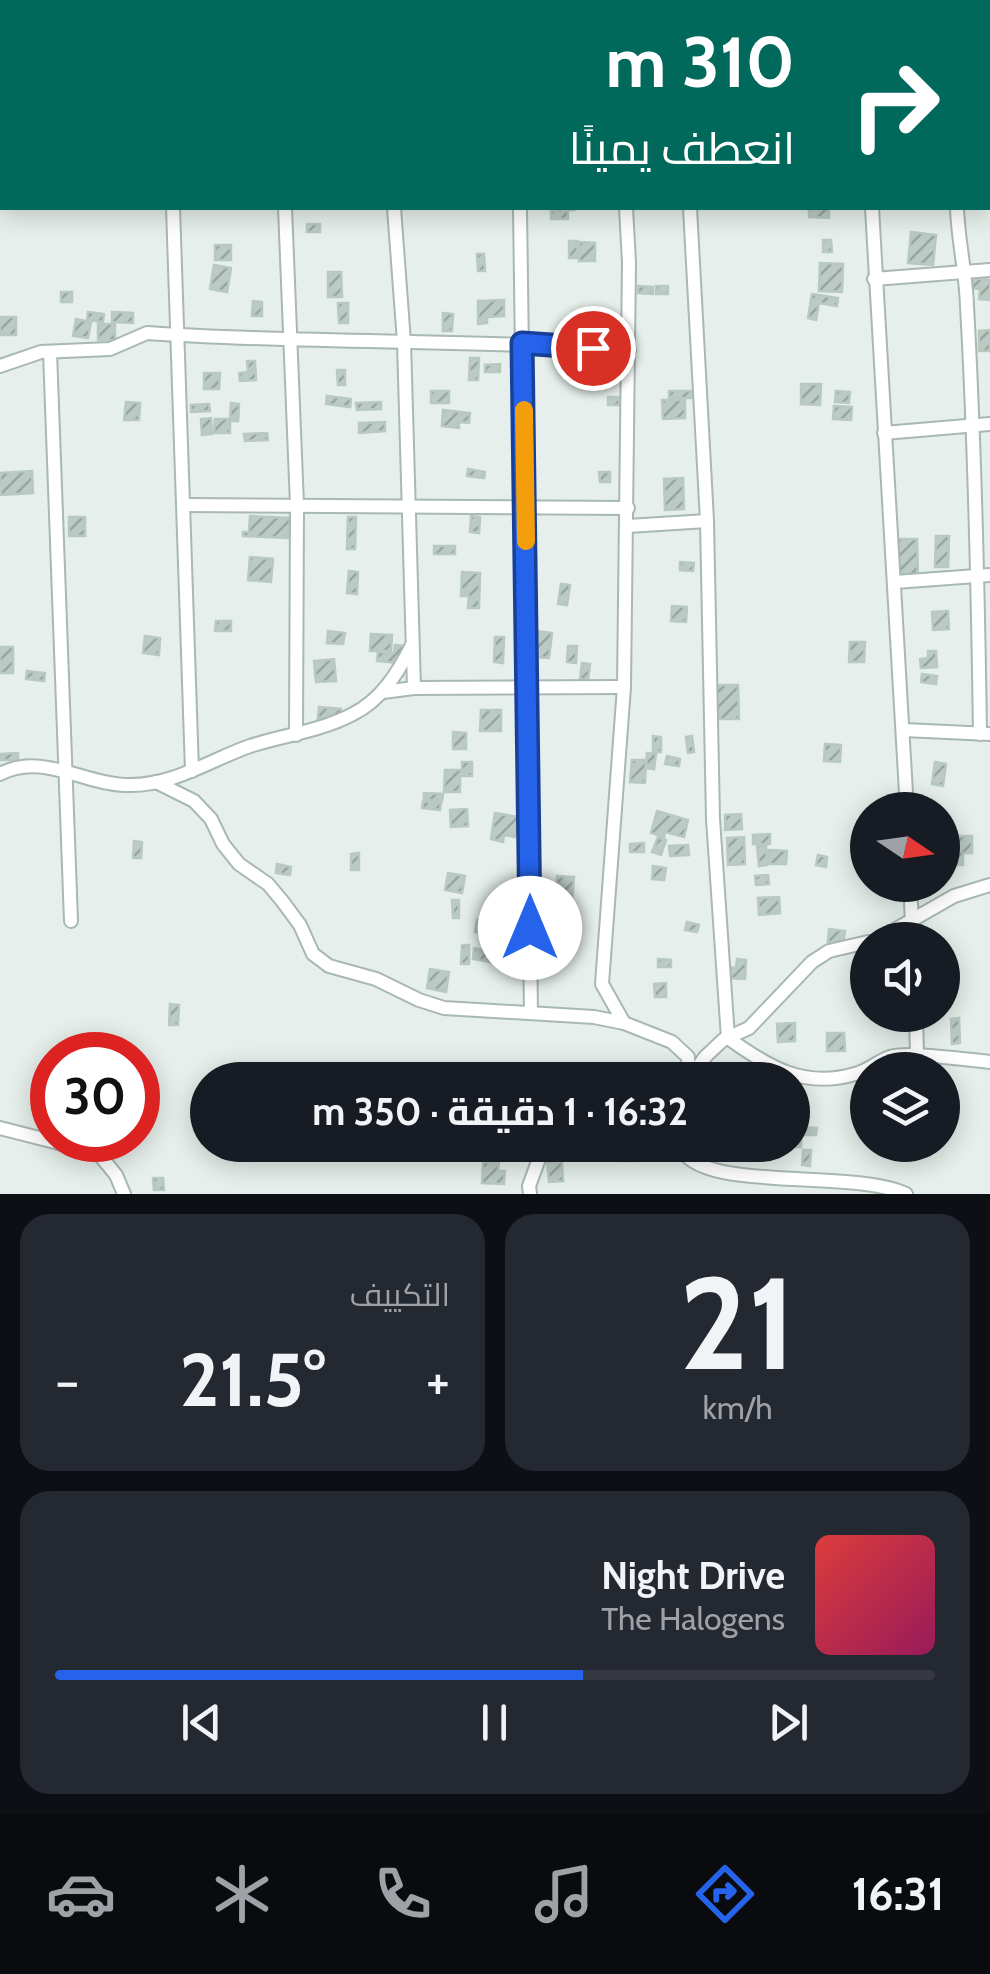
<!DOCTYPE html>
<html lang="ar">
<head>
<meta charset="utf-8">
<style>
	body { margin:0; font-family:Cabin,Cairo,sans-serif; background:#242831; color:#f1f3f6; direction:rtl; height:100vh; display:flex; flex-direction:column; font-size:38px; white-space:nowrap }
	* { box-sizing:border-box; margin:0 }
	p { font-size:32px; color:#9ea1a6 }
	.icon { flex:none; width:55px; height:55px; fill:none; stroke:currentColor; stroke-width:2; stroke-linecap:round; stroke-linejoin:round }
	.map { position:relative; height:1194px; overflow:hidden; direction:ltr }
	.side { display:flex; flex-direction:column; gap:20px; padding:20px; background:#0d0f14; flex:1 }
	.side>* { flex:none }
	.top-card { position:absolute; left:0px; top:0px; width:990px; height:210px; box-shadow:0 5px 25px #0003; direction:rtl; background:#00695c; color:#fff; overflow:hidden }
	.needle { width:65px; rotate:103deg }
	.controls { position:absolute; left:850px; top:792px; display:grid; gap:20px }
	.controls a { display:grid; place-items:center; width:110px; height:110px; border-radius:50%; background:#171b24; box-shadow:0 5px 25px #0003; font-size:50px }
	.speed { position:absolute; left:30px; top:1032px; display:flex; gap:20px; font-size:50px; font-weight:700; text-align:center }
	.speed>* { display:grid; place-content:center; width:130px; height:130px; border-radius:50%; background:#171b24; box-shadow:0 5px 25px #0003; line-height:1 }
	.speed .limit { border:15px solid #d22; background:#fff; color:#111 }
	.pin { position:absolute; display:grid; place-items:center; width:85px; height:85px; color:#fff; margin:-42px; border:5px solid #fff; border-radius:50%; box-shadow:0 2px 10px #0007 }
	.me { position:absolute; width:110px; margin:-55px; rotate:0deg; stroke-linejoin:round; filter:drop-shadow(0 0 8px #0008) }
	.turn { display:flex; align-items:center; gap:35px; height:210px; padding:0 30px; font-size:45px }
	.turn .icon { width:130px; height:130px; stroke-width:2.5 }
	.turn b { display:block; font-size:70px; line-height:85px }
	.big { font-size:75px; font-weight:700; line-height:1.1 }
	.side .widget { flex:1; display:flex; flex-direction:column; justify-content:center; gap:15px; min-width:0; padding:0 35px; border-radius:30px; background:#242831 }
	.side .dial { align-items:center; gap:0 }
	.dial b { font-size:130px; line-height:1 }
	.song { display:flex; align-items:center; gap:30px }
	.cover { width:120px; height:120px; border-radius:15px; background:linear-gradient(135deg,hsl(0 70% 55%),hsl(330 70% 35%)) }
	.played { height:10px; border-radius:5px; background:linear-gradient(90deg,#2563eb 60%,#363941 60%) }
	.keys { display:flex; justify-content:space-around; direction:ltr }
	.heat { display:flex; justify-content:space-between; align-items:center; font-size:55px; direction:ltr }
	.side .tiles { flex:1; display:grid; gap:20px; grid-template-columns:1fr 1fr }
	.widget:last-child { grid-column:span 2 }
	.trip { position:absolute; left:190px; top:1062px; width:620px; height:100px; border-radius:50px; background:#171b24; box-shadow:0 5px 25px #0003; font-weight:700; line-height:100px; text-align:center; direction:rtl }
	.tab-bar { display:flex; height:160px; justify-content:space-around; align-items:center; background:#090b0e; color:#9ea1a6 }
	.tab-bar .icon { width:70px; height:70px }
	.tab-bar .current { color:#2563eb }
	.tab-bar b { font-size:45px; color:#f1f3f6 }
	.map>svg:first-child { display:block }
	.building { fill:url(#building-hatch); stroke:#b8c9c2; stroke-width:2.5 }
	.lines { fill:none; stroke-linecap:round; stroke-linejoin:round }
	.minor-casing { stroke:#a8b8b2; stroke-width:16 }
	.minor { stroke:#fff; stroke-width:12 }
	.route-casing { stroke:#184099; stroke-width:25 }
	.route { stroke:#2563eb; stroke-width:18 }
	.slow { stroke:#f59e0b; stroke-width:18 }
</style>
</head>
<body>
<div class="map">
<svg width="990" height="1194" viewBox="0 0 990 1194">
	<defs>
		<pattern id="building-hatch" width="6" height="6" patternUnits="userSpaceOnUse" patternTransform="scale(2.5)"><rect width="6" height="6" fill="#bbcac4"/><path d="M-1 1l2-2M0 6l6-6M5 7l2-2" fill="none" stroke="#98a6a0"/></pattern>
	</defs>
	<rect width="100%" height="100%" fill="#e6efeb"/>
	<g class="building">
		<polygon points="560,208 575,208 575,210 568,210 568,219 551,219 551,211 560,211"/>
		<polygon points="809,208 829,208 829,218 809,217"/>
		<rect x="307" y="224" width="13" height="8"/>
		<polygon points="911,232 936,235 933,265 908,263"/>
		<polygon points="823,240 831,240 832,252 823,252"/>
		<polygon points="569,241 577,241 578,258 569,258"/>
		<polygon points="579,242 595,243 595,261 579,261"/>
		<rect x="215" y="245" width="16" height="15"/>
		<polygon points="477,254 484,254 485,271 478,271"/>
		<polygon points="820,263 843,264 842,292 819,291"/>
		<polygon points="214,265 231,268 227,292 210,289"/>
		<polygon points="328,272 341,272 342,297 328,297"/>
		<polygon points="970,278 990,280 990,300 979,299 980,289 969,288"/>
		<polygon points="638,286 653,287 653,294 638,293"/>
		<rect x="656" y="286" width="12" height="8"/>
		<rect x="61" y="292" width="11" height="10"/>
		<polygon points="812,294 838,298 837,306 819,303 816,320 808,318"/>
		<polygon points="504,300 504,316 487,317 487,323 478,324 478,301"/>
		<polygon points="253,301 262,302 262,316 252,316"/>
		<polygon points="338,303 348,303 348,323 339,323"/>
		<polygon points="88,312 104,314 103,322 87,320"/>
		<polygon points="112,312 133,313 133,323 112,322"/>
		<polygon points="443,313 453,314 452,331 443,331"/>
		<rect x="0" y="317" width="16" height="18"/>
		<polygon points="76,319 91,322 88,338 73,336"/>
		<rect x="98" y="324" width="17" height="16"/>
		<polygon points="990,330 990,351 979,351 979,331"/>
		<polygon points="470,358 479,358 478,380 469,380"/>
		<polygon points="247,361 255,361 256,380 240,381 239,373 248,372"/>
		<polygon points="500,364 500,372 485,372 485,365"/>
		<polygon points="337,370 345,370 345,385 338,385"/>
		<polygon points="204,373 220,373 219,389 204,389"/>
		<polygon points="801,384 821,384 820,405 801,404"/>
		<rect x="431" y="391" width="18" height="12"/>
		<rect x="669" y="391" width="26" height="7"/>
		<polygon points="836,391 850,392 849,403 835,402"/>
		<polygon points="327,396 351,399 350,407 326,404"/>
		<polygon points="608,397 620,397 619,405 608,405"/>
		<polygon points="662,400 685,400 685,418 663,419"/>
		<polygon points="126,402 140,403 139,420 124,420"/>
		<polygon points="381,402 381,409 357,410 356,403"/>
		<polygon points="231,403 239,404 238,421 230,421"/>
		<polygon points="209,404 210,411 191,412 191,405"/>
		<polygon points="834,406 852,407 851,420 833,419"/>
		<polygon points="443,410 470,413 469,423 459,422 459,428 442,426"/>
		<polygon points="211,418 212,434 202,435 201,419"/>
		<polygon points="215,419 230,419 230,433 214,433"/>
		<polygon points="385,422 385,431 359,433 359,423"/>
		<polygon points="267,433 268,440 245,441 244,434"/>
		<polygon points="468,469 485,472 484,478 467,476"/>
		<polygon points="32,471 33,493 1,495 0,473"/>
		<polygon points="599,472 610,472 610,482 600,482"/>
		<polygon points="683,478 684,509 665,510 664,479"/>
		<polygon points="250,516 290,518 288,538 243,536 243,532 249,532"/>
		<polygon points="471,516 480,517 479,533 470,532"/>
		<rect x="69" y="517" width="16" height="19"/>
		<polygon points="348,517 356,517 355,549 347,549"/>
		<polygon points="936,536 949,536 948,567 935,567"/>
		<polygon points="898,539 917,539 918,577 898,578"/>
		<rect x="434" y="546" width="21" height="8"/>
		<polygon points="250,557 273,559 271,582 248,580"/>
		<polygon points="680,562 694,563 693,571 680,570"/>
		<polygon points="349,571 358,572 357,594 347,593"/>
		<polygon points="462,572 480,573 479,608 468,608 469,596 461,596"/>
		<polygon points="561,584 570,585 567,605 558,604"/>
		<polygon points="672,606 687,607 686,622 671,621"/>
		<polygon points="948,611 949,629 933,630 932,612"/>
		<polygon points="216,621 231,621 231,631 215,631"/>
		<polygon points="328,631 345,633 343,644 327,643"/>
		<polygon points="536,631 552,633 549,658 533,657"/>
		<polygon points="371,634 392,635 391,651 370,651"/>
		<polygon points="145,636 160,638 159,655 143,653"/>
		<polygon points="495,637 504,637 503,663 494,662"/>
		<polygon points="850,642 865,642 864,662 849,662"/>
		<polygon points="395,645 406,646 403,676 395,675 397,663 377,661 378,652 394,653"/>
		<polygon points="568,646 577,646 576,663 567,662"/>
		<rect x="0" y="647" width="13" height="26"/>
		<polygon points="928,651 936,651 937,667 921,668 920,659 928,658"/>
		<polygon points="334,659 336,681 316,682 314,661"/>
		<polygon points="582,663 590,664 588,680 580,679"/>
		<polygon points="27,671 45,673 44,681 26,679"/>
		<polygon points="922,674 937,676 936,684 921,682"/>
		<polygon points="714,685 738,685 739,719 714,719"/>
		<polygon points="319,707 341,709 340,728 317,726"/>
		<polygon points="481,710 501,710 501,731 480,731"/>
		<polygon points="453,732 466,733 466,749 453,749"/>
		<polygon points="653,736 661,737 661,752 653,752"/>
		<polygon points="692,736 694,752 688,753 686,737"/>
		<polygon points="825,744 841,745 840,762 824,761"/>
		<polygon points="18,753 18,760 1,760 1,754"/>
		<polygon points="647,753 656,754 654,769 646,768"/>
		<polygon points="667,756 680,759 679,766 665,764"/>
		<polygon points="632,760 646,760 645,783 630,782"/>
		<polygon points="462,762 472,762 472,776 460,776 460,792 444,792 445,770 462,770"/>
		<polygon points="935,762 946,764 943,786 932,784"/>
		<polygon points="424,793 443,794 442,801 424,800"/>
		<polygon points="423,801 441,803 440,810 422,808"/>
		<polygon points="467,809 468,826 451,827 450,810"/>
		<polygon points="657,811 688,820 684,837 665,832 664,837 651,833"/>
		<polygon points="495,813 519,817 515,837 504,835 503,842 491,839"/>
		<polygon points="741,814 742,829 725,830 725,815"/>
		<polygon points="868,822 868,832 857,833 857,823"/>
		<polygon points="770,834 770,844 753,844 753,835"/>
		<polygon points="950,836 972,836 972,853 963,853 963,865 946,865 942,843 950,843"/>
		<polygon points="658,837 666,840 661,855 652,852"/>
		<polygon points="744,837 745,864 728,865 727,838"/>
		<polygon points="134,841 142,842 141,858 133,858"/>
		<polygon points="644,843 644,852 630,852 630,844"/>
		<polygon points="688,845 689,855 670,856 669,846"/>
		<polygon points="766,845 767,865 759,866 757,846"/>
		<polygon points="768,850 787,851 786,864 768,864"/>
		<polygon points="359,853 359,870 351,870 351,854"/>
		<polygon points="818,855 827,857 826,867 816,865"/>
		<polygon points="277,864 291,867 290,875 276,873"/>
		<polygon points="653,866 666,868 664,880 652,879"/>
		<polygon points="448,873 465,876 462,893 445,890"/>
		<polygon points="768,875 769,884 756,885 755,876"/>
		<polygon points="557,876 574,877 572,900 556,899"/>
		<polygon points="779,897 780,913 759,915 758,898"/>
		<polygon points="452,900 459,900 459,918 453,918"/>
		<polygon points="477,920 493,922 492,934 475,932"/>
		<polygon points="687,922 699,925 697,932 685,930"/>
		<polygon points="829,929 845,931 843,944 828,942"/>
		<polygon points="484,941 499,943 496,963 473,959 474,948 483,950"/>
		<polygon points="462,945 469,945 469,964 461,964"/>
		<polygon points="658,959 671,960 671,967 658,967"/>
		<polygon points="737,959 746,960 745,979 727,978 728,967 736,968"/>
		<polygon points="510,961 524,962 524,969 509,969"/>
		<rect x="859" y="963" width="9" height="20"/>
		<polygon points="430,969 449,972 446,992 427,988"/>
		<polygon points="666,983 666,997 655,997 654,984"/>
		<polygon points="868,984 868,996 858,996 858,985"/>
		<polygon points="170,1004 179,1005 178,1025 169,1025"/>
		<polygon points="959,1018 960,1043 952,1044 951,1019"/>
		<polygon points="795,1023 795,1041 778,1042 777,1024"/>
		<polygon points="827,1033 844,1033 845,1051 827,1051"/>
		<polygon points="792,1127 817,1128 816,1135 801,1135 801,1147 791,1147"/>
		<polygon points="621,1145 631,1145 633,1161 623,1161"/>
		<polygon points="561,1148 563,1181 549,1182 546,1149"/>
		<polygon points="803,1150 811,1150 810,1166 802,1165"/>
		<polygon points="483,1162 499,1163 498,1171 505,1171 504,1184 482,1183"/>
		<polygon points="153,1178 163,1178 164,1190 154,1190"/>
	</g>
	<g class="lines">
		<g class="minor-casing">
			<g id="minor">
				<polyline points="165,0 165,2"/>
				<polyline points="384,0 384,2"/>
				<polyline points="517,0 517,2"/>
				<polyline points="621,0 621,2"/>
				<polyline points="866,0 867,2"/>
				<polyline points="279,2 302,0"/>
				<polyline points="988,33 990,32"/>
				<polyline points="988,120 990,120"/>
				<polyline points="173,208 192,771"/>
				<polyline points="285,208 297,505 296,735"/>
				<polyline points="394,208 404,342 414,688"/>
				<polyline points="520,208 531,1013"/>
				<path d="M 690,208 L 707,521 L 713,819 L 728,1038 C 768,1067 804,1089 855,1074 C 868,1071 878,1061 890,1057 C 906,1051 969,1060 990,1062"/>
				<polyline points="872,208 907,810"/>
				<path d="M 957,208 C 958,241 966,272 967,306 C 975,448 978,591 980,734"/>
				<polyline points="874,279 990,270"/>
				<polyline points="50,352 71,921"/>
				<path d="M 0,366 L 41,352 L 110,349 L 147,333 C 307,344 468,339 629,350"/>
				<polyline points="884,433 990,424"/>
				<polyline points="184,505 628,508"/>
				<polyline points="628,526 707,521"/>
				<polyline points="895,582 990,575"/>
				<polyline points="383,692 414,688 624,687"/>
				<polyline points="904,730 990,734"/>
				<path d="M 0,774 C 42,752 83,784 126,785 C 171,787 210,760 250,746 C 284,735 321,731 353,714 C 381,700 398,673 412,645"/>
				<polyline points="156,782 194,801 211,819 223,844 239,864 268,884 283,902 300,925 313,954 329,966 376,979 419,1000 444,1008 594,1017 624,1023 672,1042 688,1057 689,1080"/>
				<polyline points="910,885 913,940"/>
				<polyline points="877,940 954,896 990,885"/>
				<polyline points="916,1015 917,1056"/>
				<polyline points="624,1023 602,984 624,687 629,262 626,208"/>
				<polyline points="689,1080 705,1057 723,1040 749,1028 812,962 829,951 868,942"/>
				<polyline points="0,1128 98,1153 116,1175 124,1194"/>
				<path d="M 680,1145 C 694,1194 851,1168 906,1194"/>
				<polyline points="530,1194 529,1186 544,1145"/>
			</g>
		</g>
		<use href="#minor" class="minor"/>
	</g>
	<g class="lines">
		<g class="route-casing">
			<polyline id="route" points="530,928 522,343 593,348"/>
		</g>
		<use href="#route" class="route"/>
		<polyline class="slow" points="524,410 526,541"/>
	</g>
</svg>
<div class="controls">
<a><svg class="needle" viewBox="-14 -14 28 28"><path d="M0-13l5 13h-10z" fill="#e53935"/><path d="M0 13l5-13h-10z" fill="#9ea1a6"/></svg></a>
<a><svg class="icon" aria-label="sound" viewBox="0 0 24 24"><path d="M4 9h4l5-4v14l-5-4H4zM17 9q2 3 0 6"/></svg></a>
<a><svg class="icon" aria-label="layers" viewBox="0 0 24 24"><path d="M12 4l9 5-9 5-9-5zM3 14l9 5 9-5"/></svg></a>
</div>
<div class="speed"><div class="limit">30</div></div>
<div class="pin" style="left:593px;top:348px;background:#d93025"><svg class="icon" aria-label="arrive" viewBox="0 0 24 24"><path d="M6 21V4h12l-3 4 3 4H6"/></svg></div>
<svg class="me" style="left:530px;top:928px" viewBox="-20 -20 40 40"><circle r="19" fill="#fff"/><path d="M0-13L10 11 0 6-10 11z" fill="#2563eb"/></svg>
<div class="trip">16:32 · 1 دقيقة · 350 m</div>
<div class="top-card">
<div class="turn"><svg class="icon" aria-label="right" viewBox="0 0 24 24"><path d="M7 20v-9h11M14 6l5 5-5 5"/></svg><div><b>310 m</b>انعطف يمينًا</div></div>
</div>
</div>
<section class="side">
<div class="tiles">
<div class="widget dial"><b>21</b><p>km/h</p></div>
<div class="widget"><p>التكييف</p>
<div class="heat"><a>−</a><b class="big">21.5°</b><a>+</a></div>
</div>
<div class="widget">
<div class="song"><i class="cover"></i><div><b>Night Drive</b><p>The Halogens</p></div></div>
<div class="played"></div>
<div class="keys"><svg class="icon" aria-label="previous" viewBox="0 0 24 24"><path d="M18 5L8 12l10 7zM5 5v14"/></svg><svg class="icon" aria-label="pause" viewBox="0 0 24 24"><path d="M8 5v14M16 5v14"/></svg><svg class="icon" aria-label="next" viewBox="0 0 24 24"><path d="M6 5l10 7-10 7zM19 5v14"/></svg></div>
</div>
</div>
</section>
<nav class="tab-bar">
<b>16:31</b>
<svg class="icon current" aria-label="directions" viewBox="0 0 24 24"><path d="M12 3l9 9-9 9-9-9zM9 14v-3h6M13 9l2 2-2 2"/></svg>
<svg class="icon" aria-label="music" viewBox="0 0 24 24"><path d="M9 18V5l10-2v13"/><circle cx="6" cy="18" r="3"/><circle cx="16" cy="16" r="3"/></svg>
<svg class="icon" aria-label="phone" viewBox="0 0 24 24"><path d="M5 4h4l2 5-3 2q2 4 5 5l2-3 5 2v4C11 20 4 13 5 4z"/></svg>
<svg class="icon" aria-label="climate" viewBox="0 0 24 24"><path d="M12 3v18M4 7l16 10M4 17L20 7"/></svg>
<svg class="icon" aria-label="car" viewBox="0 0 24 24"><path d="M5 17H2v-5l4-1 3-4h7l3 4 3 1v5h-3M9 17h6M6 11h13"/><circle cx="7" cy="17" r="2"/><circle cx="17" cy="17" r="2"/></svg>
</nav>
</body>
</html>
